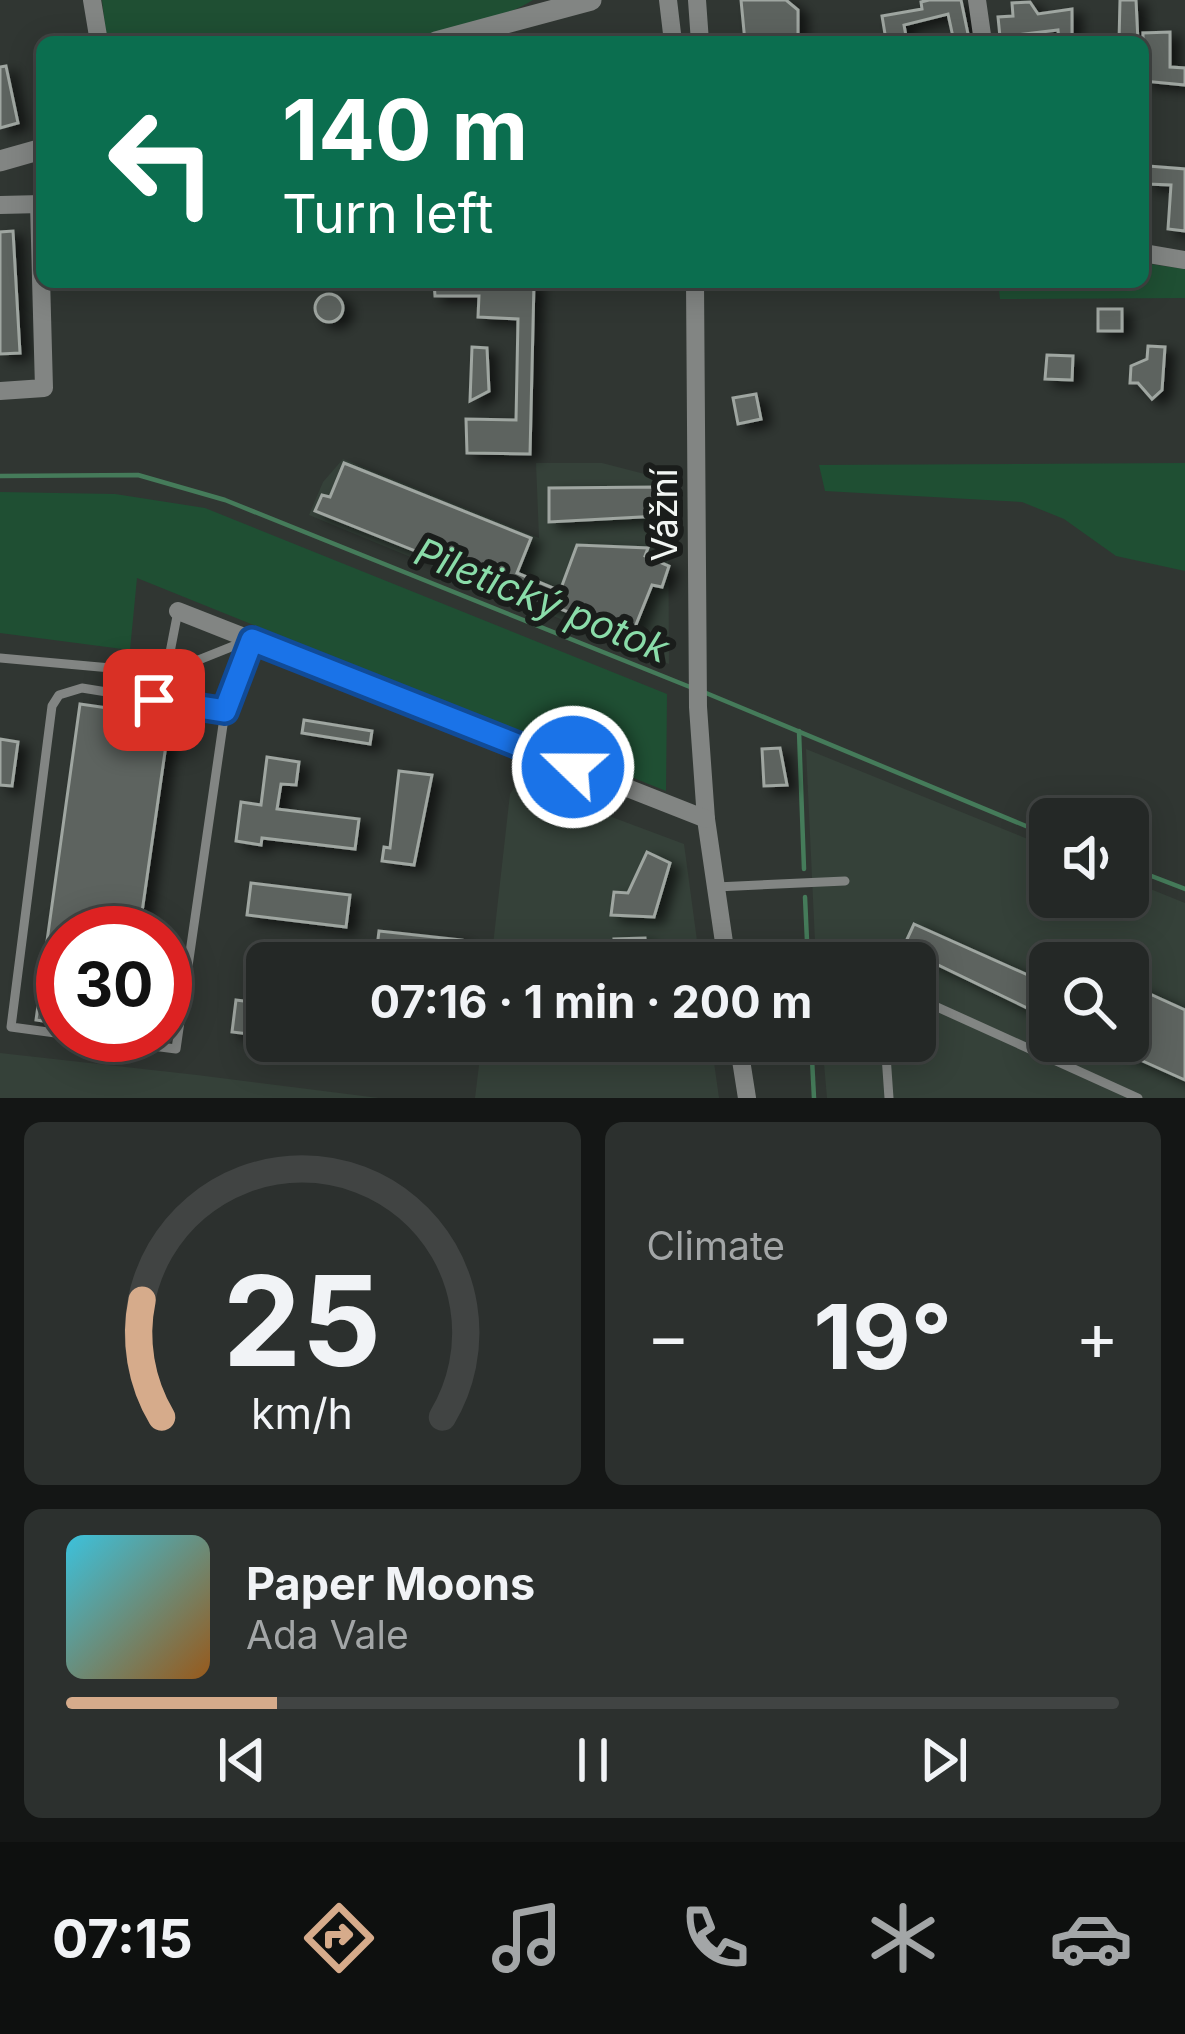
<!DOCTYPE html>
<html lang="en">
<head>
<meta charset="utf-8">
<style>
	body { margin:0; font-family:Inter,sans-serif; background:#2c302e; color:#f1f3f6; height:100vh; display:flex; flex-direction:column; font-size:45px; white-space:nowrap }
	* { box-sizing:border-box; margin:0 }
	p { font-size:39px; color:#a3a6a7 }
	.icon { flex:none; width:66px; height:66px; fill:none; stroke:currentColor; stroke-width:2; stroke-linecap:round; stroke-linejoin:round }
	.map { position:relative; height:1098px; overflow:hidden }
	.details { display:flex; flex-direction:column; gap:24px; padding:24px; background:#141615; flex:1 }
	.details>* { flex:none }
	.guide { position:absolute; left:36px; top:36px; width:1113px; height:252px; border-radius:18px; box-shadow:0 6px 30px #0003,0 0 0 3px #414443; background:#0b6e4f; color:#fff; overflow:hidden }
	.tools { position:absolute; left:1029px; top:798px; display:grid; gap:24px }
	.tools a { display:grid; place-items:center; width:120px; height:120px; border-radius:18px; background:#242826; box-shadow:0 6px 30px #0003,0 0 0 3px #414443; font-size:60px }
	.speed { position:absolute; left:36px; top:906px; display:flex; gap:24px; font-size:60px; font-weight:700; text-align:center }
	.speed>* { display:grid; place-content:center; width:156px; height:156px; border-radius:50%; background:#242826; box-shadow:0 6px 30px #0003,0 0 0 3px #414443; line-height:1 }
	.speed .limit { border:18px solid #d22; background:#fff; color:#111 }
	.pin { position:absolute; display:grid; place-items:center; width:102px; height:102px; color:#fff; margin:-51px; border-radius:24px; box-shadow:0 6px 18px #0006 }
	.me { position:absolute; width:132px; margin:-66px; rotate:292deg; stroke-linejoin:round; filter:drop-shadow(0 0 9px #0008) }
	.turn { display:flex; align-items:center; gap:42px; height:252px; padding:0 48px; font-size:54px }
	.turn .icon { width:156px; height:156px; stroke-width:2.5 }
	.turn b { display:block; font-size:84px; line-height:102px }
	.big { font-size:90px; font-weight:700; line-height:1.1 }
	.details .tile { flex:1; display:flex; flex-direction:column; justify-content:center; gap:18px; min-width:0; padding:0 42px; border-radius:18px; background:#2c302e }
	.details .dial { align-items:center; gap:0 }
	.dial svg { height:312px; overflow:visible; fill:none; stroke:#414443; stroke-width:7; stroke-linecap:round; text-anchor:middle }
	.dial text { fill:#f1f3f6; stroke:none }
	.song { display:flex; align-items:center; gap:36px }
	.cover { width:144px; height:144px; border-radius:18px; background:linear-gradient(135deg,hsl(190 70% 55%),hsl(30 70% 35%)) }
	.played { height:12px; border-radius:6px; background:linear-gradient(90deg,#d6ab8b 20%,#414443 20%) }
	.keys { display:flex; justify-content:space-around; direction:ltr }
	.heat { display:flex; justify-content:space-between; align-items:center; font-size:66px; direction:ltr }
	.details .tiles { flex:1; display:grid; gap:24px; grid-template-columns:1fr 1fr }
	.tile:last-child { grid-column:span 2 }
	.trip { position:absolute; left:246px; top:942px; width:690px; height:120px; border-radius:18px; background:#242826; box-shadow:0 6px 30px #0003,0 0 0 3px #414443; font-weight:700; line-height:120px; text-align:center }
	.tabs { display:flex; height:192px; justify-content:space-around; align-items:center; background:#0e100f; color:#a3a6a7 }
	.tabs .icon { width:84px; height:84px }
	.tabs .active { color:#d6ab8b }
	.tabs b { font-size:54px; color:#f1f3f6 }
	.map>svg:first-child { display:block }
	.built { fill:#354139; fill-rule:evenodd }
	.green { fill:#1f4f33 }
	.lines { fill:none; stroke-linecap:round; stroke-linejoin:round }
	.stream { stroke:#457b5a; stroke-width:4.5 }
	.building { fill:#5d635e; stroke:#9fa6a1; stroke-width:3; filter:url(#shadow) }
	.service { stroke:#828583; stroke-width:9 }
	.minor { stroke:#828583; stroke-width:18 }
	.tertiary { stroke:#828583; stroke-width:21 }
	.route-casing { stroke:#114b97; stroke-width:30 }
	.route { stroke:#1a73e8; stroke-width:21 }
	.labels { text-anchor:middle; stroke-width:12; stroke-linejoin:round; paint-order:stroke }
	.street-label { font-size:36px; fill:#f2f6f3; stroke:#1a1d1b }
	.water-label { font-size:39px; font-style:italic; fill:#8adca9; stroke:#1a1d1b }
</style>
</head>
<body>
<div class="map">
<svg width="1185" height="1098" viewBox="0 0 1185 1098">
	<defs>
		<filter id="shadow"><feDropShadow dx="9" dy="5.5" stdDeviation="6" flood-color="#0009"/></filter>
	</defs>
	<rect width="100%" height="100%" fill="#303632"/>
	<g class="built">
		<polygon points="343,459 539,538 536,463 602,463 668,480 669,664 309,515 323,482"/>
		<path d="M 806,749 L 1050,848 L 1050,897 L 1128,897 L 1128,880 L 1185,903 L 1185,1098 L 827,1098 L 822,1041 L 915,1041 L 915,963 L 816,963 ZM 1050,963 L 1128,963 L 1128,1041 L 1050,1041 Z"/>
		<polygon points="518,782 684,844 700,963 491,963 510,794"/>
		<polygon points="482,1041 711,1041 719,1098 475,1098"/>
		<polygon points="0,1053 197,1075 379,1098 0,1098"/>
	</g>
	<g class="green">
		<path d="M 102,0 L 533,0 C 425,64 232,42 107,42 Z"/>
		<polygon points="1143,263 1185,269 1185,298 1000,299 998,282 1143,282"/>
		<polygon points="1185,463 1185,571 1116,556 1064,519 1022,502 825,491 819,465"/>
		<polygon points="0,492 115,494 205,508 667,694 666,791 137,578 130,650 0,633"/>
	</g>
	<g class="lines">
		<g class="stream">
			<polyline points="0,476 138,475 225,500 690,687"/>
			<polyline points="706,693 1050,836"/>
			<polyline points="799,731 804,869"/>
			<polyline points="1128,867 1185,889"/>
			<polyline points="805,897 808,963"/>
			<polyline points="812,1059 814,1098"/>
		</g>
	</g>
	<g class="building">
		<polygon points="741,0 786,0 798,10 798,42 745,42"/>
		<polygon points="929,0 961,0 968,34 953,37 948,14 904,25 906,36 886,40 882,16 922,9 921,2"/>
		<polygon points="1120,0 1136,0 1138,42 1119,42"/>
		<polygon points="1030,2 1038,14 1072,9 1072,42 1059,42 1058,30 1000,37 998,17 1013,16 1012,3"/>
		<polygon points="1170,32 1170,67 1185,68 1185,85 1143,81 1143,33"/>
		<polygon points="6,66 18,123 0,128 0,67"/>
		<polygon points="1148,166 1185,169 1185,231 1168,229 1171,185 1147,184"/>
		<polygon points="13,231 20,353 0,354 0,232"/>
		<polygon points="434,282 534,282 530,454 467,453 466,419 516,420 518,319 478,317 479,296 435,296"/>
		<circle cx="329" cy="308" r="14"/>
		<rect x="1098" y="309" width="24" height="22"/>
		<polygon points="1148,346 1165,347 1162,390 1152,399 1138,383 1130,383 1131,366 1147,359"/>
		<polygon points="472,347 487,348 489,391 470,401"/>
		<polygon points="1047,355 1073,356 1072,380 1045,379"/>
		<polygon points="756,394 761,419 738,424 733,398"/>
		<polygon points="344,463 531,538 517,573 560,591 577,545 648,548 645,556 669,566 662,587 652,585 631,637 315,511 322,495 330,497"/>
		<polygon points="659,487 659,516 549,522 549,488"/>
		<polygon points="80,704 170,717 139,933 63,933 63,1024 36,1020"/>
		<polygon points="304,720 372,731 370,744 302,733"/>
		<polygon points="0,739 18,742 12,786 0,785"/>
		<polygon points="780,748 787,785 764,786 762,749"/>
		<polygon points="267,757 299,762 296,785 281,784 277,809 359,819 355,849 262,838 261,845 236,841 241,802 261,805"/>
		<polygon points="399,771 432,775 414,865 382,861 384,847 390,848"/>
		<polygon points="647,852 670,863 654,917 611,915 614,892 628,893"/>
		<polygon points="251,883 350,895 346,927 247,915"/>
		<polygon points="914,924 1050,985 1050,1019 903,948"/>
		<polygon points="379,931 462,940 460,963 375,963"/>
		<polygon points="645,938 647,963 616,963 614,939"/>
		<polygon points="1128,984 1185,1010 1185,1080 1098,1041 1128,1041"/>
		<polygon points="236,1000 267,1004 267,1036 232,1032"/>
	</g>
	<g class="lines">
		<g class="service">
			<polyline points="0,658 166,673 178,611"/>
			<polyline points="166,673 246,641"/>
			<polyline points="716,887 845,881"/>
			<polyline points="915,997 1138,1098"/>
			<polyline points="63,1034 11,1027 52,706 59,695 82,688 225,711"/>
			<polyline points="68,1035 176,1049 225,711 252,640"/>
			<polyline points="885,1041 889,1098"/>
			<polyline points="740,1049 833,1043"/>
		</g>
		<g class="minor">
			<polyline points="92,0 99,42"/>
			<polyline points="668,0 673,42"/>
			<polyline points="697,0 700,42"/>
			<polyline points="977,0 983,42"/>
			<polyline points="0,205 42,204"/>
			<polyline points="1143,253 1185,260"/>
			<polyline points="695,282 698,707 706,819 727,963"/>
			<polyline points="0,391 44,388 39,204"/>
			<polyline points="178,611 706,819"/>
			<polyline points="738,1041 747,1098"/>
		</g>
		<g class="tertiary">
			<polyline points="436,42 591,0"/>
			<polyline points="0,161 42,149"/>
		</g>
	</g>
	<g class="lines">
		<g class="route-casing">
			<polyline id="route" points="154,700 225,711 252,640 573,767"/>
		</g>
		<use href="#route" class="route"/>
	</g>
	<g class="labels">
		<g class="street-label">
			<text transform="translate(664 515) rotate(-90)" y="13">Vážní</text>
		</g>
		<g class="water-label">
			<text transform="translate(542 600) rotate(22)" y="14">Piletický potok</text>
		</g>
	</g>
</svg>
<div class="tools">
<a><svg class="icon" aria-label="sound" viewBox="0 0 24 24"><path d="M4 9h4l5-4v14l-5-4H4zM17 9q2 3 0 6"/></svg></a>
<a><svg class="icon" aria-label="search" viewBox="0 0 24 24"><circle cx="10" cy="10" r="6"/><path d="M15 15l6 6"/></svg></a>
</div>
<div class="speed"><div class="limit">30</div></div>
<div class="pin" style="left:154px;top:700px;background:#d93025"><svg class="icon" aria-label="arrive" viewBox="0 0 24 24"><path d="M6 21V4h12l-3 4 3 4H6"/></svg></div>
<svg class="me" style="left:573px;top:767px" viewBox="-20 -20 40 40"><circle r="17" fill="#1a73e8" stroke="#fff" stroke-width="3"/><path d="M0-11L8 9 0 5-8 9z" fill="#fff"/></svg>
<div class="trip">07:16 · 1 min · 200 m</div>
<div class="guide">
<div class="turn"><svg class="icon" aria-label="left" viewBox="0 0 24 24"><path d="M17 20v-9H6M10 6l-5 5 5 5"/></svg><div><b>140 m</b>Turn left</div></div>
</div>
</div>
<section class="details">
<div class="tiles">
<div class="tile dial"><svg viewBox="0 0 100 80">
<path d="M14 69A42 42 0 1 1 86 69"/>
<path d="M14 69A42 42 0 0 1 9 39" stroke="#d6ab8b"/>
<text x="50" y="56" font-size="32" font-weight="700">25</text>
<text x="50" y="72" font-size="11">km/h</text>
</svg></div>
<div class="tile"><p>Climate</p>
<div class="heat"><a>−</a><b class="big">19°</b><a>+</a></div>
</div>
<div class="tile">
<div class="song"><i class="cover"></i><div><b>Paper Moons</b><p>Ada Vale</p></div></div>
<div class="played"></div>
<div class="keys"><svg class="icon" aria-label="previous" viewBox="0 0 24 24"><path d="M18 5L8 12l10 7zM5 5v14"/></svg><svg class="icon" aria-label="pause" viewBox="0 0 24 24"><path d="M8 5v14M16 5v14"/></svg><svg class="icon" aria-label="next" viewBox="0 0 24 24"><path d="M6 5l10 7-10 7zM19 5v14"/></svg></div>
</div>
</div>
</section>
<nav class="tabs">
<b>07:15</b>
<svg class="icon active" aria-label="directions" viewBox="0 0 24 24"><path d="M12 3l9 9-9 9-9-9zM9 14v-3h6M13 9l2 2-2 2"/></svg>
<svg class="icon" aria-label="music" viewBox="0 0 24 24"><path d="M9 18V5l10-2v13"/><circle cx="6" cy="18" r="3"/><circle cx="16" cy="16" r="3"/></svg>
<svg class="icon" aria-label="phone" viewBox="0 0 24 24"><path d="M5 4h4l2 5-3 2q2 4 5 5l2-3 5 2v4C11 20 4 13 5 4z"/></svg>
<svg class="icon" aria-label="climate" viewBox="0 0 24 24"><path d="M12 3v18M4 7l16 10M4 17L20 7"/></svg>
<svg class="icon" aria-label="car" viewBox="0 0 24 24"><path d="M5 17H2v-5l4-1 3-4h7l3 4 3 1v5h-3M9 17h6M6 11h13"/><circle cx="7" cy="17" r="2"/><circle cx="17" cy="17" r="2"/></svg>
</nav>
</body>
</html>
